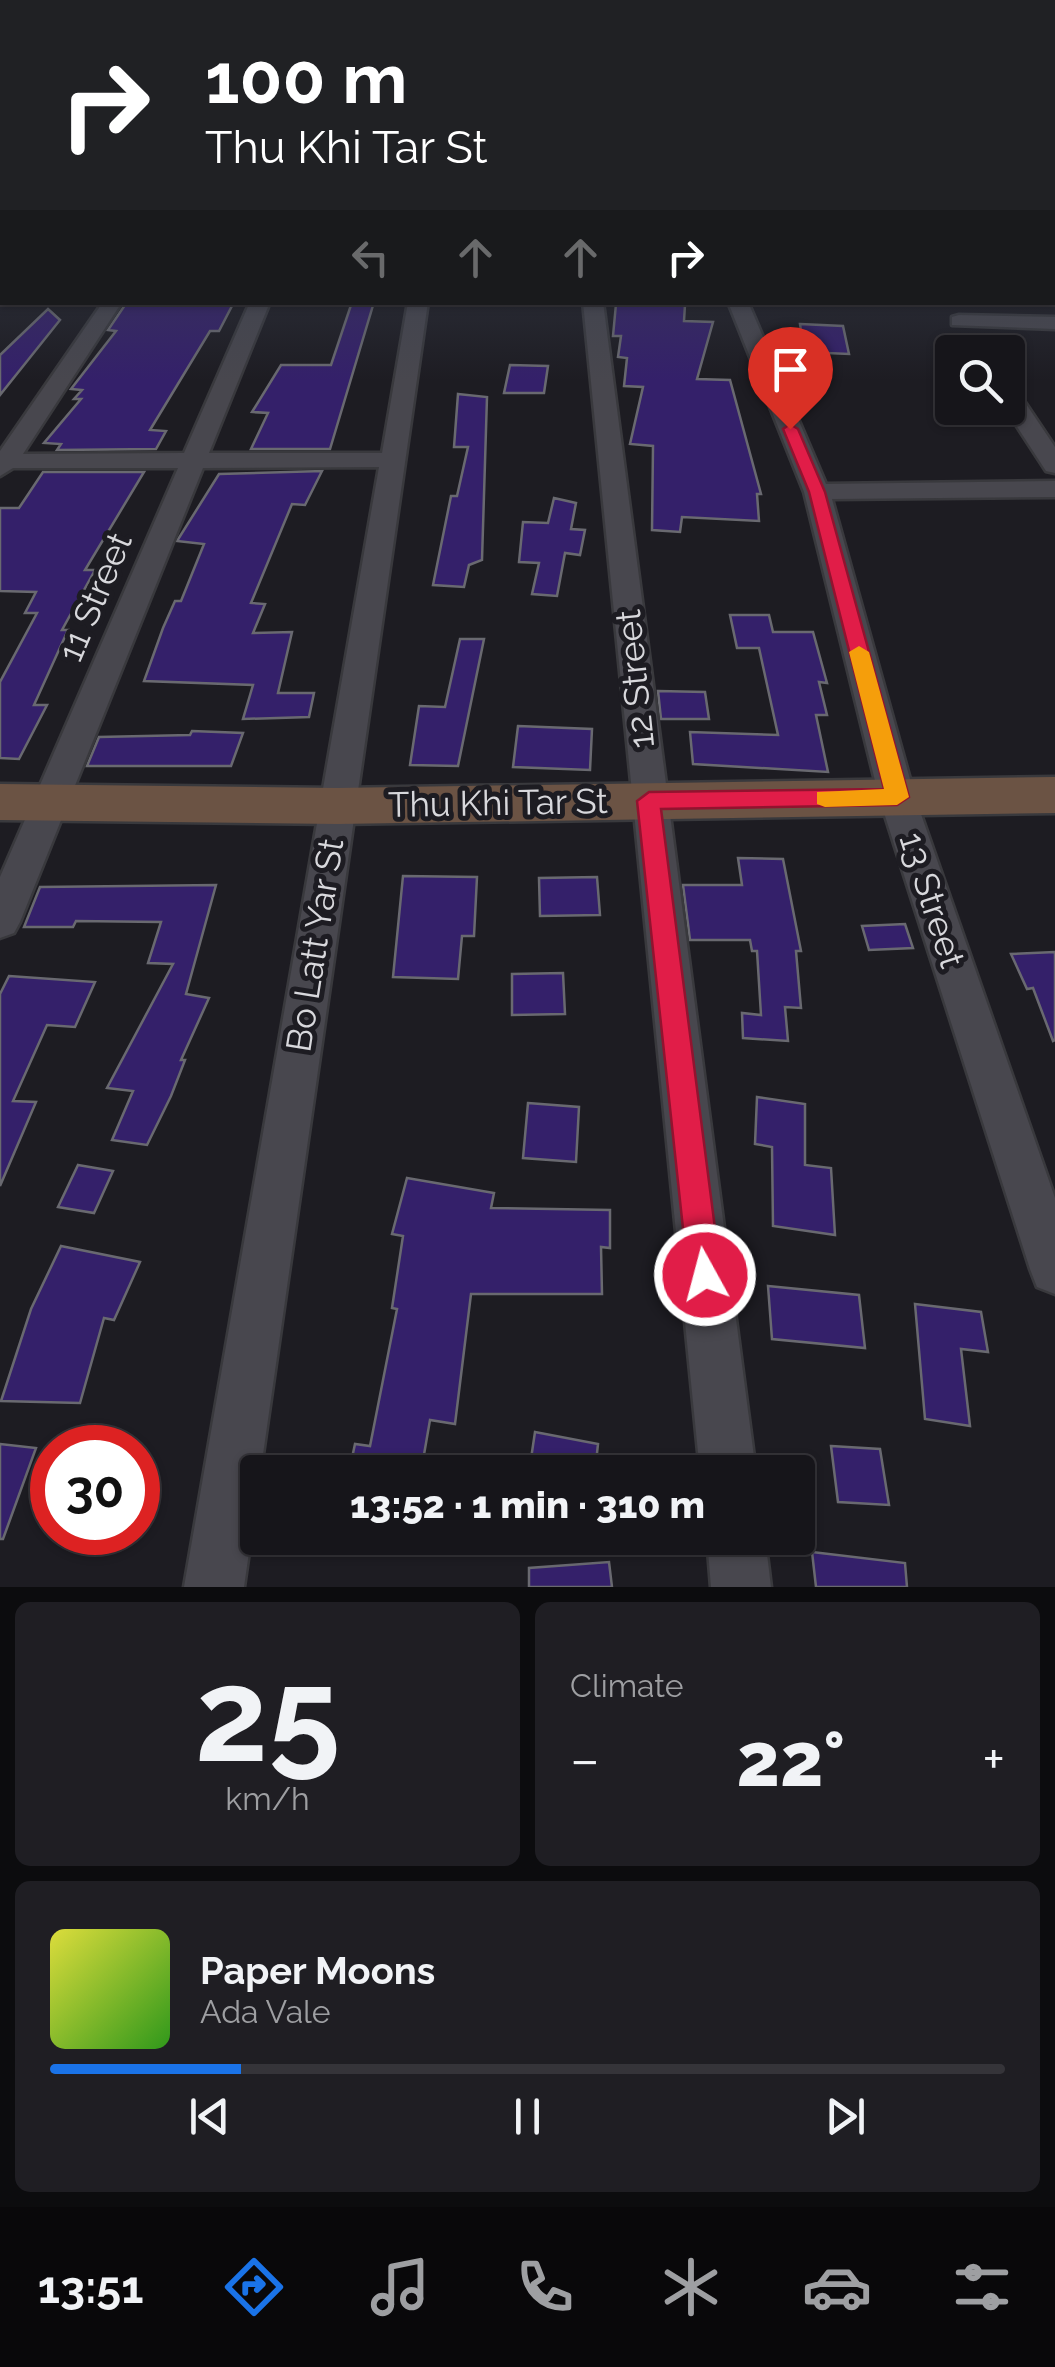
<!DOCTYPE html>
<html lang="en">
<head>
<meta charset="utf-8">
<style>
	body { margin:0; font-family:Raleway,sans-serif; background:#1f1e23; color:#f1f3f6; height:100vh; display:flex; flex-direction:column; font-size:38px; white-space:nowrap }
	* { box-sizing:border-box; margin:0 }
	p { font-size:32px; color:#9e9fa2 }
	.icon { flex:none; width:55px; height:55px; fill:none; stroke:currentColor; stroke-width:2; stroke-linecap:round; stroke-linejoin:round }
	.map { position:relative; height:1587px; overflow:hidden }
	.drawer { display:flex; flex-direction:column; gap:15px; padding:15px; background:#0c0c0e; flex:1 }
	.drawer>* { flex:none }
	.banner { position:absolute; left:0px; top:0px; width:1055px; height:305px; box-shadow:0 2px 8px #0004,0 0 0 2px #353439; background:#202124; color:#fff; overflow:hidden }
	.tools { position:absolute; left:935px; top:335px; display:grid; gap:20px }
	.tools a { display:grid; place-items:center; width:90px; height:90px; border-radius:10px; background:#16151a; box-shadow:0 2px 8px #0004,0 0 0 2px #353439; font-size:50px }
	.speed { position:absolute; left:30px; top:1425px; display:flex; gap:20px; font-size:50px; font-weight:700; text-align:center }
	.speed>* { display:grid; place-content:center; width:130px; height:130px; border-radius:50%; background:#16151a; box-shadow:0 2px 8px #0004,0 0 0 2px #353439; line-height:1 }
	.speed .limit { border:15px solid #d22; background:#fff; color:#111 }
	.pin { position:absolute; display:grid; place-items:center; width:85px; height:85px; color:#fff; margin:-102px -42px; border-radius:50% 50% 50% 0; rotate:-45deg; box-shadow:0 0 10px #0007 }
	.pin .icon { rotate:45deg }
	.me { position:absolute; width:110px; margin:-55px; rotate:353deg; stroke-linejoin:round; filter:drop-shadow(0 0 8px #0008) }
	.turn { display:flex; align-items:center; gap:35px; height:210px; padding:0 40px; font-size:45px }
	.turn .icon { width:130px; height:130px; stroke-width:2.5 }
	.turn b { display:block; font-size:70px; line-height:85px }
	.lanes { display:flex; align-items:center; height:95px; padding:0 40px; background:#0003; justify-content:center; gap:50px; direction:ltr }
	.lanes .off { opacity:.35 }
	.big { font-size:75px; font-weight:800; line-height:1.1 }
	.drawer .widget { flex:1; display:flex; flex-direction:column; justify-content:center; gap:15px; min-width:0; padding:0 35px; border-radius:15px; background:#1f1e23 }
	.drawer .dial { align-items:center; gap:0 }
	.dial b { font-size:130px; line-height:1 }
	.song { display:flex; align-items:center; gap:30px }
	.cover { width:120px; height:120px; border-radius:15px; background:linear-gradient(135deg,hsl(60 70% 55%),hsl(110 70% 35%)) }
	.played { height:10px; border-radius:5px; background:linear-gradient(90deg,#1a73e8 20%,#353439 20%) }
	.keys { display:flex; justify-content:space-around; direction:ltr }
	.heat { display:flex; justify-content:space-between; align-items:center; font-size:55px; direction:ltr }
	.drawer .tiles { flex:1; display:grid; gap:15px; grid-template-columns:1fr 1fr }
	.widget:last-child { grid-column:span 2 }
	.trip { position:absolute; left:240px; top:1455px; width:575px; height:100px; border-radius:10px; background:#16151a; box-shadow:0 2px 8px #0004,0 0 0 2px #353439; font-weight:800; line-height:100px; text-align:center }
	.tabs { display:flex; height:160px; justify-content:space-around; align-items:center; background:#09080a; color:#9e9fa2 }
	.tabs .icon { width:70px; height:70px }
	.tabs .active { color:#1a73e8 }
	.tabs b { font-size:45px; color:#f1f3f6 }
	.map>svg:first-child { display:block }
	.building { fill:#34206a; stroke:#696970; stroke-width:2.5 }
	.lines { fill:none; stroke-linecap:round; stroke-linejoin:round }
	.street-casing { stroke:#39393d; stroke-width:5 }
	.secondary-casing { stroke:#39393d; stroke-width:5 }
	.street { fill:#48474e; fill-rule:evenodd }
	.secondary { fill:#6b5344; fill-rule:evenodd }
	.route { fill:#e11d48; stroke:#92132f; stroke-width:2.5 }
	.slow { fill:#f59e0b }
	.labels { text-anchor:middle; stroke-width:10; stroke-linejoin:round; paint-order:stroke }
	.street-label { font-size:35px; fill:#d8d8dc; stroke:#1d1c22 }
</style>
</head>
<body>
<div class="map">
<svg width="1055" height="1587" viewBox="0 0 1055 1587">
	<rect width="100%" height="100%" fill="#1d1c22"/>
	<g class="building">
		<polygon points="127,302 234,302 219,331 210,331 150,430 166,431 156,449 57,450 61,444 44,443 81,399 74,399 82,390 71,389 116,331 108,330"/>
		<polygon points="352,302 374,302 330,449 251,449 268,413 252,412 281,365 331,365"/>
		<polygon points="616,304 685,305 684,321 713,322 697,379 730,380 761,494 757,494 759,521 682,517 680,532 652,530 653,446 630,444 643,387 624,386 627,358 618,357 621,336 613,336"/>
		<polygon points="48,309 60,320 0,395 0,355"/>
		<polygon points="800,324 843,326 849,354 804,352"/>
		<polygon points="510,365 548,366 544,393 504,393"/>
		<polygon points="458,394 487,397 482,560 469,565 464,587 433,585 451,496 457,496 468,447 454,447"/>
		<polygon points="322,471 305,505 292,504 251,603 265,604 253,633 292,632 278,693 314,693 309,717 243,719 253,685 144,681 163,628 175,601 181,601 204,544 177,541 219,474"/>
		<polygon points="43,472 144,472 85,570 95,570 62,630 68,630 34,705 47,705 19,759 0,758 0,682 37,613 25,613 36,592 0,591 0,508 19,508"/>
		<polygon points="554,498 576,503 571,529 585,530 580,555 565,553 557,596 532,594 539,563 519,562 523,522 548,523"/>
		<polygon points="730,615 769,615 773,632 813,632 827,683 819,682 827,715 816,715 828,772 693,764 690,732 778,735 759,648 737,648"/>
		<polygon points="460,639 484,639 458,766 410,765 419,706 445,707"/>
		<polygon points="658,691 705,692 709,719 661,719"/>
		<polygon points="518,726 592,729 590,770 513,767"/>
		<polygon points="192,731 243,733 231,766 87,766 99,737 190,735"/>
		<polygon points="738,858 783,859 801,951 796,951 801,1008 785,1007 788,1041 743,1038 742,1013 761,1015 757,951 752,951 750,940 690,940 683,885 742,885"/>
		<polygon points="403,876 477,877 474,936 462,936 458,979 393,977"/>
		<polygon points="597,877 600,915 540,916 539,878"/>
		<polygon points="216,885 186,994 209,998 181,1060 185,1060 171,1096 147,1145 112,1140 133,1091 107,1088 173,964 148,963 161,922 76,921 73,927 24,927 40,887"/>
		<polygon points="905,924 913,948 869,950 862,926"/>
		<polygon points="1055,952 1055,1040 1053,1041 1033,988 1027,989 1011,954"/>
		<polygon points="563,973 565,1014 512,1015 512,974"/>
		<polygon points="9,976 95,982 75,1027 47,1025 13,1101 36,1102 0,1186 0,994"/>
		<polygon points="757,1097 805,1104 805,1165 831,1168 835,1235 773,1226 772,1147 755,1144"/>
		<polygon points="528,1103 579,1107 576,1162 523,1158"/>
		<polygon points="78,1165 113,1171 94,1213 58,1207"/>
		<polygon points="407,1178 494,1193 491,1208 610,1210 610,1248 601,1247 602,1294 471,1294 455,1424 430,1420 421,1472 349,1472 355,1444 370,1446 397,1309 392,1308 403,1236 392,1234"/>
		<polygon points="61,1246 140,1262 114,1320 104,1318 80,1403 1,1401 31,1309"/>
		<polygon points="768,1286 859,1295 865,1348 772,1339"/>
		<polygon points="915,1304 981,1312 988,1352 961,1349 970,1426 925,1419"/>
		<polygon points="535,1432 598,1444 595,1472 529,1472"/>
		<polygon points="0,1444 36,1448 3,1539 0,1539"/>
		<polygon points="831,1446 880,1449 889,1505 838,1502"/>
		<polygon points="812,1552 905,1563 907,1587 816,1587"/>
		<polygon points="609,1562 612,1587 529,1587 529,1568"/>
	</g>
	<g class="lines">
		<g class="street-casing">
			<g id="street">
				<rect x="0" y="279" width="2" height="12"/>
				<polygon points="103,302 122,302 23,454 184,453 250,302 270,302 209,453 382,453 408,302 428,302 244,1587 184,1587 379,467 203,468 20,922 14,933 0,938 0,877 178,468 13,468 0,476 0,451"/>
				<polygon points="583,302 603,302 756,1472 700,1472"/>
				<polygon points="728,302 748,302 826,484 1055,481 1055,497 832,499 915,797 1055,1198 1055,1294 1037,1287 1030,1269 879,797 804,492"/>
				<polygon points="959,315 1055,317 1055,329 952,325 952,317"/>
				<polygon points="1008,387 1016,389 1055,447 1055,473 1046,471 1005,408"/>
				<polygon points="707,1538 765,1538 771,1587 711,1587"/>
			</g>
		</g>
		<g class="secondary-casing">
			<g id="secondary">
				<polygon points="0,233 2,234 2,249 0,249"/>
				<rect x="1052" y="277" width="3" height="16"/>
				<polygon points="1055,777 1055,813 337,824 0,820 0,784 337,788"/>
			</g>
		</g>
		<use href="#street" class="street"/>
		<use href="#secondary" class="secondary"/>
	</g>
	<linearGradient id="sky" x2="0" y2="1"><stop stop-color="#100f13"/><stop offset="0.42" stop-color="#3a404f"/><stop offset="1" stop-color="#3a404f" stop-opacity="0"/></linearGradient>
	<rect width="1055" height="381" fill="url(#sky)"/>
	<polygon class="route" points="790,424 798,429 825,492 909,797 897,805 661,809 721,1275 716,1287 705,1291 693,1287 688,1275 637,801 649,792 884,789 809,492 783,429"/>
	<polygon class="slow" points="859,646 869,652 909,797 897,805 825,807 817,804 817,792 884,789 849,652"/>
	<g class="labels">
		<g class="street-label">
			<text transform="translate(95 597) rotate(-67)" y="12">11 Street</text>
			<text transform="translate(635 679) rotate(-96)" y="12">12 Street</text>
			<text transform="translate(498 803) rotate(-1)" y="12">Thu Khi Tar St</text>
			<text transform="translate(932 900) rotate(72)" y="12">13 Street</text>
			<text transform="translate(315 945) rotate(-81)" y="12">Bo Latt Yar St</text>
		</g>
	</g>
</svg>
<div class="tools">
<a><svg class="icon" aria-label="search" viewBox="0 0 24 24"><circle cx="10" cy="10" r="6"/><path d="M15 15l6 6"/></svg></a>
</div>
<div class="speed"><div class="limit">30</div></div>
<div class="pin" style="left:790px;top:429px;background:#d93025"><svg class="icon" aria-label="arrive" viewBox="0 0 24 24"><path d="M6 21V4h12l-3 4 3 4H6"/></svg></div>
<svg class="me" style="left:705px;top:1275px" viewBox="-20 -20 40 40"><circle r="17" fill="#e11d48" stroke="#fff" stroke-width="3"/><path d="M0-11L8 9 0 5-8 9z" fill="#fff"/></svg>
<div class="trip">13:52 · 1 min · 310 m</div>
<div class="banner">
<div class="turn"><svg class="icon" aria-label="right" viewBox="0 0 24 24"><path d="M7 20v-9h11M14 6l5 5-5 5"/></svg><div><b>100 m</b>Thu Khi Tar St</div></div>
<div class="lanes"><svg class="icon off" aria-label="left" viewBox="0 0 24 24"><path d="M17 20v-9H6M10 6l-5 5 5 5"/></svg><svg class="icon off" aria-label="ahead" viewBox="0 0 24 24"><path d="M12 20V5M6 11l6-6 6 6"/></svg><svg class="icon off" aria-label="ahead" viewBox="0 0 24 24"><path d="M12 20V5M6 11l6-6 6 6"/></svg><svg class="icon" aria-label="right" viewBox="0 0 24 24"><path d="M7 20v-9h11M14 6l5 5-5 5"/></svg></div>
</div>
</div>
<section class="drawer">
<div class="tiles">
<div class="widget dial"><b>25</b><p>km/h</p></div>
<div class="widget"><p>Climate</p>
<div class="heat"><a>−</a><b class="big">22°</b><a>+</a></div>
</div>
<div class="widget">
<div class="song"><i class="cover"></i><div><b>Paper Moons</b><p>Ada Vale</p></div></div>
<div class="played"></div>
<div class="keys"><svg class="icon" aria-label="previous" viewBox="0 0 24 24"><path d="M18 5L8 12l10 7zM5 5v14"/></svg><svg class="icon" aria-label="pause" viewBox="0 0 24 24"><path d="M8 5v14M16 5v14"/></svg><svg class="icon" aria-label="next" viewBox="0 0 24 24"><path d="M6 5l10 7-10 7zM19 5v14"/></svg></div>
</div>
</div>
</section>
<nav class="tabs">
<b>13:51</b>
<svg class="icon active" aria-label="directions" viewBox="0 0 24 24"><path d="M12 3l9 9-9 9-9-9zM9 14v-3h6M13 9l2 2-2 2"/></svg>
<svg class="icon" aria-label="music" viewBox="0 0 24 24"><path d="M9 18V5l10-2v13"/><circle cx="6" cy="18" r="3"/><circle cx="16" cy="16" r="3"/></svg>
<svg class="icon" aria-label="phone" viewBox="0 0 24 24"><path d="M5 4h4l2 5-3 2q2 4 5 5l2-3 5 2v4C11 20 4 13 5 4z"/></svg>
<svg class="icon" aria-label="climate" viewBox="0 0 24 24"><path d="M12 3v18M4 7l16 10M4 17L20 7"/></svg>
<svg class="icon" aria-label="car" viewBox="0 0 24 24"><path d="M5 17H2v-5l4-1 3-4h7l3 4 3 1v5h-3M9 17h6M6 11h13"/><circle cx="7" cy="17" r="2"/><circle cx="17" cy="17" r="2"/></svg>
<svg class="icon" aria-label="filters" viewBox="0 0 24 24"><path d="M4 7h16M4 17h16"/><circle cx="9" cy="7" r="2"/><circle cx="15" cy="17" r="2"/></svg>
</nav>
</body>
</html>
